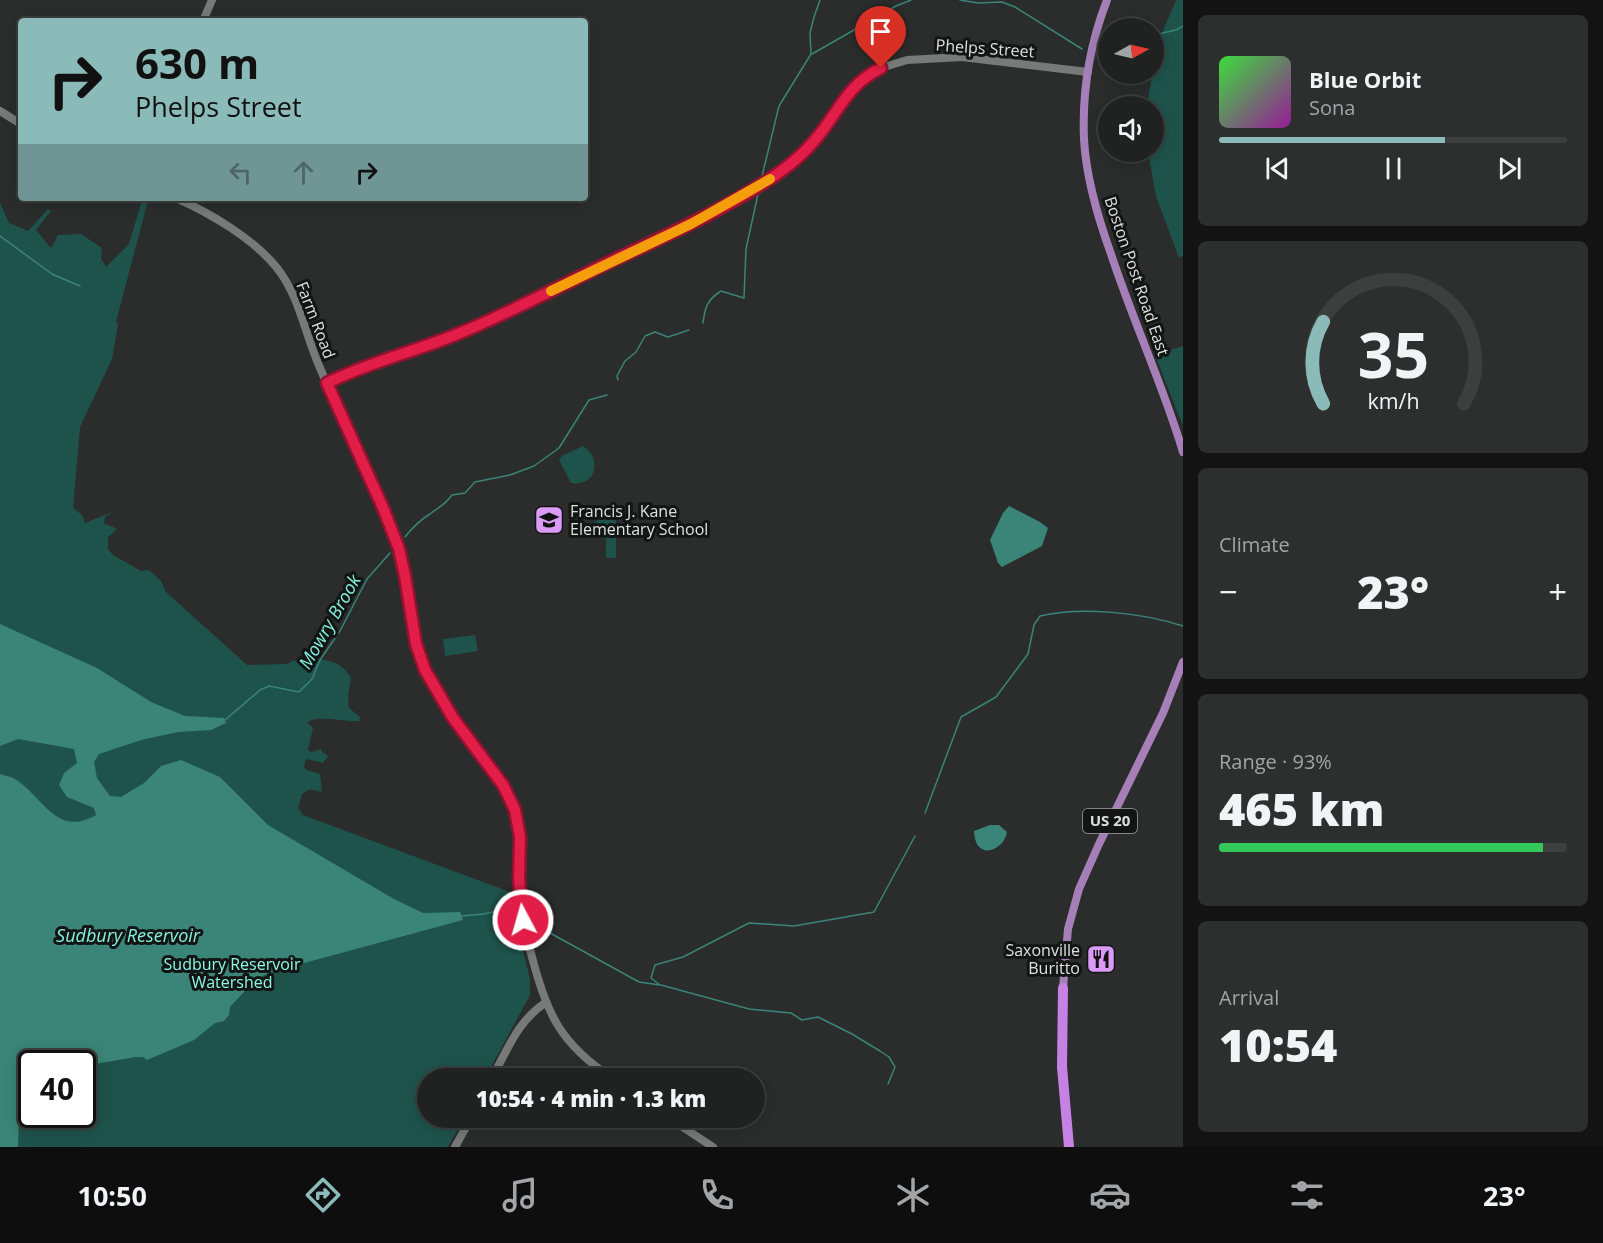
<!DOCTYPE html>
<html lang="en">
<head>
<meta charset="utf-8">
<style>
	body { margin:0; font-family:"Open Sans",sans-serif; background:#2d2f2e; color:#f1f3f6; height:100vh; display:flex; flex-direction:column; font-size:22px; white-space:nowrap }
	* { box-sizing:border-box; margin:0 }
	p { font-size:20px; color:#a2a4a5 }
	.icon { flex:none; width:33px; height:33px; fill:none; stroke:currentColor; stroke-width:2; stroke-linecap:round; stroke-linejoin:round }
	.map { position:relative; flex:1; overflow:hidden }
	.drawer { display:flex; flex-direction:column; gap:15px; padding:15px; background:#121312; width:420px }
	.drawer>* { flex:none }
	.banner { position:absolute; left:18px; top:18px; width:570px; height:183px; border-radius:6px; box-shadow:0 3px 15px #0003,0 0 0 2px #3d3f3f; background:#8bbbb9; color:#111; overflow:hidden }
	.needle { width:39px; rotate:82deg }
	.fabs { position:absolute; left:1098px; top:18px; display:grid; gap:12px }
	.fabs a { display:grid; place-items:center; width:66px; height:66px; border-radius:50%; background:#202221; box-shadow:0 3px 15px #0003,0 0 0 2px #3d3f3f; font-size:30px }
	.speed { position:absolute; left:18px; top:1050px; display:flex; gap:12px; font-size:30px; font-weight:700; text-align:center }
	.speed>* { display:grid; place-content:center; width:78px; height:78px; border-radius:50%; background:#202221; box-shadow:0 3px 15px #0003,0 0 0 2px #3d3f3f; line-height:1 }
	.speed .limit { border:3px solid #111; border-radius:9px; background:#fff; color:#111 }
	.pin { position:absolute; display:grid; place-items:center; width:51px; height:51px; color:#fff; margin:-62px -26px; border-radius:50% 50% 50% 0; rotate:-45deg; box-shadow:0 0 6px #0007 }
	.pin .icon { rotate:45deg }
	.me { position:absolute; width:66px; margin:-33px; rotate:354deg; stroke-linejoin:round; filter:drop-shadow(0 0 4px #0008) }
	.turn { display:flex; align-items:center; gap:21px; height:126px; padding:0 18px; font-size:27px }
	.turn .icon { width:78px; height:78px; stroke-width:2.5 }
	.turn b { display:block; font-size:42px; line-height:51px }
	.lanes { display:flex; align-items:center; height:57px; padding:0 18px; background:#0003; justify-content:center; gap:30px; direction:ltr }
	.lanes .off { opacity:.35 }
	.big { font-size:45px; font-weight:800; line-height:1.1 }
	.drawer .widget { flex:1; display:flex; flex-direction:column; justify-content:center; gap:9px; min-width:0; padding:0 21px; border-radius:9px; background:#2d2f2e }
	.drawer .dial { align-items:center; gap:0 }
	.dial svg { height:156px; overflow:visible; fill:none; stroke:#3d3f3f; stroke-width:7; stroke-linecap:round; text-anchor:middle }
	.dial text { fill:#f1f3f6; stroke:none }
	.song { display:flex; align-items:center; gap:18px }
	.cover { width:72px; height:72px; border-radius:9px; background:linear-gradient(135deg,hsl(120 70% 55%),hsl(300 70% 35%)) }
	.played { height:6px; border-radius:3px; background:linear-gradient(90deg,#8bbbb9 65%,#3d3f3f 65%) }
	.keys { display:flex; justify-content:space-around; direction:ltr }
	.heat { display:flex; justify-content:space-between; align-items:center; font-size:33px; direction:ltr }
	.charge { height:9px; border-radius:4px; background:linear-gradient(90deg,#34c759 93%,#3d3f3f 0) }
	.trip { position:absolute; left:417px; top:1068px; width:348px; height:60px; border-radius:30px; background:#202221; box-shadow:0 3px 15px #0003,0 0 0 2px #3d3f3f; font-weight:800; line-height:60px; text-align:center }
	.dock { display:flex; height:96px; justify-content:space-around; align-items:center; background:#0d0e0d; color:#a2a4a5 }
	.dock .icon { width:42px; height:42px }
	.dock .selected { color:#8bbbb9 }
	.dock b { font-size:27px; color:#f1f3f6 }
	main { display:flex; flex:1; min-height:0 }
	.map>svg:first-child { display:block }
	.green { fill:#1e534b; fill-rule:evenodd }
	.water { fill:#3a8478 }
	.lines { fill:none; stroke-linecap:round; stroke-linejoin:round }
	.stream { stroke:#3a8478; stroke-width:1.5 }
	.secondary { stroke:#777a79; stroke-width:8 }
	.primary { stroke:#a67fb8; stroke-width:8 }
	.highway { stroke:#c682e2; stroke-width:10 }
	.route-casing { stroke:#92132f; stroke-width:15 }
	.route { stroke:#e11d48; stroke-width:10 }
	.slow { stroke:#f59e0b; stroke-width:10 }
	.labels { text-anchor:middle; stroke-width:6; stroke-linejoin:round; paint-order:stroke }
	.shield { fill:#131514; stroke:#a1a3a3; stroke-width:1.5 }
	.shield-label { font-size:15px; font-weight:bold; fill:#dee0e0 }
	.street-label { font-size:16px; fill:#dee0e0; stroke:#131514 }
	.poi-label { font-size:16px; fill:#dee0e0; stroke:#131514; text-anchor:start }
	.park-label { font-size:16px; fill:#8af8e5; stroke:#131514 }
	.water-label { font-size:18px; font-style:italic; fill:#83f1df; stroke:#131514 }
</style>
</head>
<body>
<main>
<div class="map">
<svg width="1183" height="1147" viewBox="0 0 1183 1147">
	<rect width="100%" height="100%" fill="#2a2d2c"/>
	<g class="green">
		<polygon points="1176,0 1183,0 1183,256 1179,258 1156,196 1148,152 1154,152 1154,106 1147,106 1155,56 1163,31"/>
		<path d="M 137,198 L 147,198 L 147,204 L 116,322 L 118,324 L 112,359 L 80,427 L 73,508 L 82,515 L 85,523 L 112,512 L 105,517 L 104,523 L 117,529 L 108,537 L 108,549 L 113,555 L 141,571 L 149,570 L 161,581 L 166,592 L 247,665 L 287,664 L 292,661 C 317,661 334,653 351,677 L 348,696 L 349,708 L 360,717 L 359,721 C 344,722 319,715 307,722 L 313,728 L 308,750 L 311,752 L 321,749 L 322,752 L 328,756 L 323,763 L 306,759 L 304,767 L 307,770 L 320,774 L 322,792 L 310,789 L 302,794 L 298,808 L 303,815 L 513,893 L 517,927 L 530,979 L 530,995 L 485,1078 L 428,1078 L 428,1118 L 464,1118 L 448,1147 L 0,1147 L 0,203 L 9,223 L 28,231 L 48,209 L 51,211 L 36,230 L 51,248 L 58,235 L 81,234 L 102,248 L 101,258 L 106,267 L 129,244 L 142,200 ZM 32,1064 L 82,1064 L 82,1114 L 32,1114 Z"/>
		<polygon points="1183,346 1183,426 1155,355"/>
		<path d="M 583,446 C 603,459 596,487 571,483 L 559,460 L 562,456 Z"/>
		<polygon points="607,515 614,517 616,522 616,558 606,558 606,539 599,538 596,530 590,525"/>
		<polygon points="475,635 478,651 445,656 443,639"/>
	</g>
	<g class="water">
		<polygon points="1009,506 1040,522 1048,528 1042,546 1002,567 998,563 990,540 1003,513"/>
		<path d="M 0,624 L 97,668 L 151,702 L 185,716 L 224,718 L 226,723 L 211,730 L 178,732 L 141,740 L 99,754 L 94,762 L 97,778 L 110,796 L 121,797 L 144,783 L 161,766 L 181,760 L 220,777 L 268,825 L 394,899 L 423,913 L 460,912 L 463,920 L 271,972 L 256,979 L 230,1007 L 229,1015 L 224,1021 L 215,1023 L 194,1040 L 147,1060 L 143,1057 L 136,1057 L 83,1066 L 82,1064 L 32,1064 L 31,1080 L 23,1090 L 18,1109 L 19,1116 L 18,1147 L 0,1147 L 0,774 C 6,776 13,777 18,781 C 45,800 57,837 96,815 L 94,808 L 67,797 L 59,785 L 64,773 L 77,763 L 74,749 L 18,739 L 0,746 Z"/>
		<path d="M 990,825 L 999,825 L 1007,832 C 1004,851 975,862 974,831 Z"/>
	</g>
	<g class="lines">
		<g class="stream">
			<polyline points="960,0 978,3 1002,2 1015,7 1082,49"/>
			<polyline points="1154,35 1176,30 1183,26"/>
			<polyline points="1102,52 1108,53"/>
			<polyline points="812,54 896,6 911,0"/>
			<polyline points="762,176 779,106 811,54 810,33 814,17 820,0"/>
			<polyline points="0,236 52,274 80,286"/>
			<path d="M 703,323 C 705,307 707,300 721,291 L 744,298 L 746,249 L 758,194"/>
			<polyline points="618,380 617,376 625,361 636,352 645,336 655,332 668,337 689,330"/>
			<path d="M 405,537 C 412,528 420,520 430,514 C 439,507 445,505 452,495 L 465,493 L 475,482 L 510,475 L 534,466 L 559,448 L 589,400 L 607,395"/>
			<polyline points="225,720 260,690 269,686 299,692 312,679 320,660 340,631 367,579 390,553"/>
			<path d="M 925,813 L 961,717 L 996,697 L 1028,654 L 1034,625 L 1040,616 C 1081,606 1143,613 1183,626"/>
			<polyline points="461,916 484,914 511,908"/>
			<polyline points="535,929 541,928 639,982 660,985 651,978 655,965 683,957 749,923 794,926 874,912 915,836"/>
			<polyline points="661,985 749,1009 791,1013 802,1020 818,1017 852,1034 880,1051 889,1057 895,1067 888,1084"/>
		</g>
		<g class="secondary">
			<polyline points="203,21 212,0"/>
			<polyline points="0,111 21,124"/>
			<path d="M 176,198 C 210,213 254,239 277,268 C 300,297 305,335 320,368 C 344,424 372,479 394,535 C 411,583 408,635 430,680 C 453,727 498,761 515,809 C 524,835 519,863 520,890 C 521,913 526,935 532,957 C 547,1015 561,1044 612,1078"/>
			<polyline points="327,383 465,331 679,230 740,197 775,176 797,159 817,139 848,93 857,83 881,68 907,60 962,57 1088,72"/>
			<path d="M 492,1078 C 508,1049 517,1022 545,1003"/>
			<polyline points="669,1118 713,1147"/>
			<polyline points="455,1147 471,1118"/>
		</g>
		<g class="primary">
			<path d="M 1107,0 C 1090,44 1082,92 1084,139 C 1086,178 1098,218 1111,254 C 1133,321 1163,385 1183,452"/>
			<polyline points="1063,988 1068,929 1079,889 1099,844 1163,713 1183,662"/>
		</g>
		<polyline class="highway" points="1063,988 1062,1067 1069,1147"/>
	</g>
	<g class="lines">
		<g class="route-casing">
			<path id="route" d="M 523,920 L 519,879 L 520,837 L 515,810 L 503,785 L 453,718 L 425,670 L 416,644 L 405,576 L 399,549 L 384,510 L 327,383 C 367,363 413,352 455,335 C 510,313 562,285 616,259 C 659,239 701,220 742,196 C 769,180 794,165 814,141 C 839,113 845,86 881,68"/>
		</g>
		<use href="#route" class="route"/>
		<polyline class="slow" points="551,291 691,224 770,179"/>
	</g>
	<defs>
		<g id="school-square" transform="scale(1.5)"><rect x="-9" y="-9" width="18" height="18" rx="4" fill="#da9af6" stroke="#131514"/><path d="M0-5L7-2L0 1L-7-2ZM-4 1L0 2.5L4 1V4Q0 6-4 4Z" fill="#111"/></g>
		<g id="restaurant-square" transform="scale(1.5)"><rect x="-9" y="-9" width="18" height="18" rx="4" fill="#da9af6" stroke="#131514"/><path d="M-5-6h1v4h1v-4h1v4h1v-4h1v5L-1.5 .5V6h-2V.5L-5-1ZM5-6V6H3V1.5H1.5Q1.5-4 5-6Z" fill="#111"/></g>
	</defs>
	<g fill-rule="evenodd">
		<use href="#school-square" x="549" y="520"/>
		<use href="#restaurant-square" x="1101" y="959"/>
	</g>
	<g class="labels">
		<rect class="shield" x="1083" y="809" width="54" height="24" rx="4.5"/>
		<g class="shield-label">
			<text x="1110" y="826">US 20</text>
		</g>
		<g class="street-label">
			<text transform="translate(985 48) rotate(4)" y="6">Phelps Street</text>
			<text transform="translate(1137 276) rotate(71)" y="6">Boston Post Road East</text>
			<text transform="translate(316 320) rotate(69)" y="6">Farm Road</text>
		</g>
		<g class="poi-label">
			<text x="570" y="517">Francis J. Kane<tspan x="570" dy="18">Elementary School</tspan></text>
			<text x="1080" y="956" text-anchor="end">Saxonville<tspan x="1080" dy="18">Buritto</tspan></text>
		</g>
		<g class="park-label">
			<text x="232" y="970">Sudbury Reservoir<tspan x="232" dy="18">Watershed</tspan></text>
		</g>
		<g class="water-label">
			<text transform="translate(330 622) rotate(-60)" y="6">Mowry Brook</text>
			<text x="128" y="942">Sudbury Reservoir</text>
		</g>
	</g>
</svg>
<div class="fabs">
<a><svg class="needle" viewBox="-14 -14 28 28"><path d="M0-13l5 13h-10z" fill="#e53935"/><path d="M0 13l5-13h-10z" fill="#a2a4a5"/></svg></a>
<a><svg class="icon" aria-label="sound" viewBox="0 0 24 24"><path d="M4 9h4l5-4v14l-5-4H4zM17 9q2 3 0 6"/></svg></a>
</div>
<div class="speed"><div class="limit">40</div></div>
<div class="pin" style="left:881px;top:68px;background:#d93025"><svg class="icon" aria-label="arrive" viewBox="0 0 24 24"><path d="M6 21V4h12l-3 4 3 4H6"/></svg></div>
<svg class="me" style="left:523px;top:920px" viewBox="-20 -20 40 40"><circle r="17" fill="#e11d48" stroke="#fff" stroke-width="3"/><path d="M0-11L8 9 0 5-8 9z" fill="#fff"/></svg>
<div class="trip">10:54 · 4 min · 1.3 km</div>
<div class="banner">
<div class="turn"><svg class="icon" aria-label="right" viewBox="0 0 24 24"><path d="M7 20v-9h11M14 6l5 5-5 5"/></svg><div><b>630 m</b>Phelps Street</div></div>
<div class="lanes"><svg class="icon off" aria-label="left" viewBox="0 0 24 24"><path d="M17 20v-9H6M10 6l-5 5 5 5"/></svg><svg class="icon off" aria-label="ahead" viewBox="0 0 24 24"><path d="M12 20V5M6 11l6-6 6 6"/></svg><svg class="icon" aria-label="right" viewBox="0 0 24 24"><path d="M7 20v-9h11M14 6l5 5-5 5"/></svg></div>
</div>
</div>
<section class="drawer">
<div class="widget">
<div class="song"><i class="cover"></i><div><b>Blue Orbit</b><p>Sona</p></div></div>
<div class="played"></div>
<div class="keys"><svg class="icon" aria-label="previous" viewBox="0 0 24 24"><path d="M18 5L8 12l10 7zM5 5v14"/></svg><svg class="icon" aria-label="pause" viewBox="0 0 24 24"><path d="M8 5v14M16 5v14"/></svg><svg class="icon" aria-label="next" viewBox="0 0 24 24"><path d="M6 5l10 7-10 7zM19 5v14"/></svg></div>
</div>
<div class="widget dial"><svg viewBox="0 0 100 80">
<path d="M14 69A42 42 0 1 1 86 69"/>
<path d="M14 69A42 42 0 0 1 14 27" stroke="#8bbbb9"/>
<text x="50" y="56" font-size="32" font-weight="700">35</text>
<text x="50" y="72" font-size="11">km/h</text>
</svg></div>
<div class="widget"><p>Climate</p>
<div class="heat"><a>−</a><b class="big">23°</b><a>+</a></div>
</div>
<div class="widget"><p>Range · 93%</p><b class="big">465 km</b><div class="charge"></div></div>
<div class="widget"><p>Arrival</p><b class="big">10:54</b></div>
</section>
</main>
<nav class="dock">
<b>10:50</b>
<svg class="icon selected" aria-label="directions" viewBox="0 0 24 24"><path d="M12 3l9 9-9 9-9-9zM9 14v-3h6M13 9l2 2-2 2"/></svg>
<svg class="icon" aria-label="music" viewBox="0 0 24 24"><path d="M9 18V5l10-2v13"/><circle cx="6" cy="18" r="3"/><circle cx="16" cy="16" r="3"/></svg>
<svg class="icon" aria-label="phone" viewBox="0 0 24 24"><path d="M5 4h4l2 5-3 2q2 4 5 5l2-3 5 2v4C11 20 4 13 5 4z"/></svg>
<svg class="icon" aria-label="climate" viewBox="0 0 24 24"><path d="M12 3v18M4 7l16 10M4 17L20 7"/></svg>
<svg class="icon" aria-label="car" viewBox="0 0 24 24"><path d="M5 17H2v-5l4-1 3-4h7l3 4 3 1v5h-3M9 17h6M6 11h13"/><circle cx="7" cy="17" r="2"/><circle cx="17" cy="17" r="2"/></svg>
<svg class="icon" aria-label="filters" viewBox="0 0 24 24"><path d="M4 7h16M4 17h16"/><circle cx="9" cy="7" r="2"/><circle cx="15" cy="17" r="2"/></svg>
<b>23°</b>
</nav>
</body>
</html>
